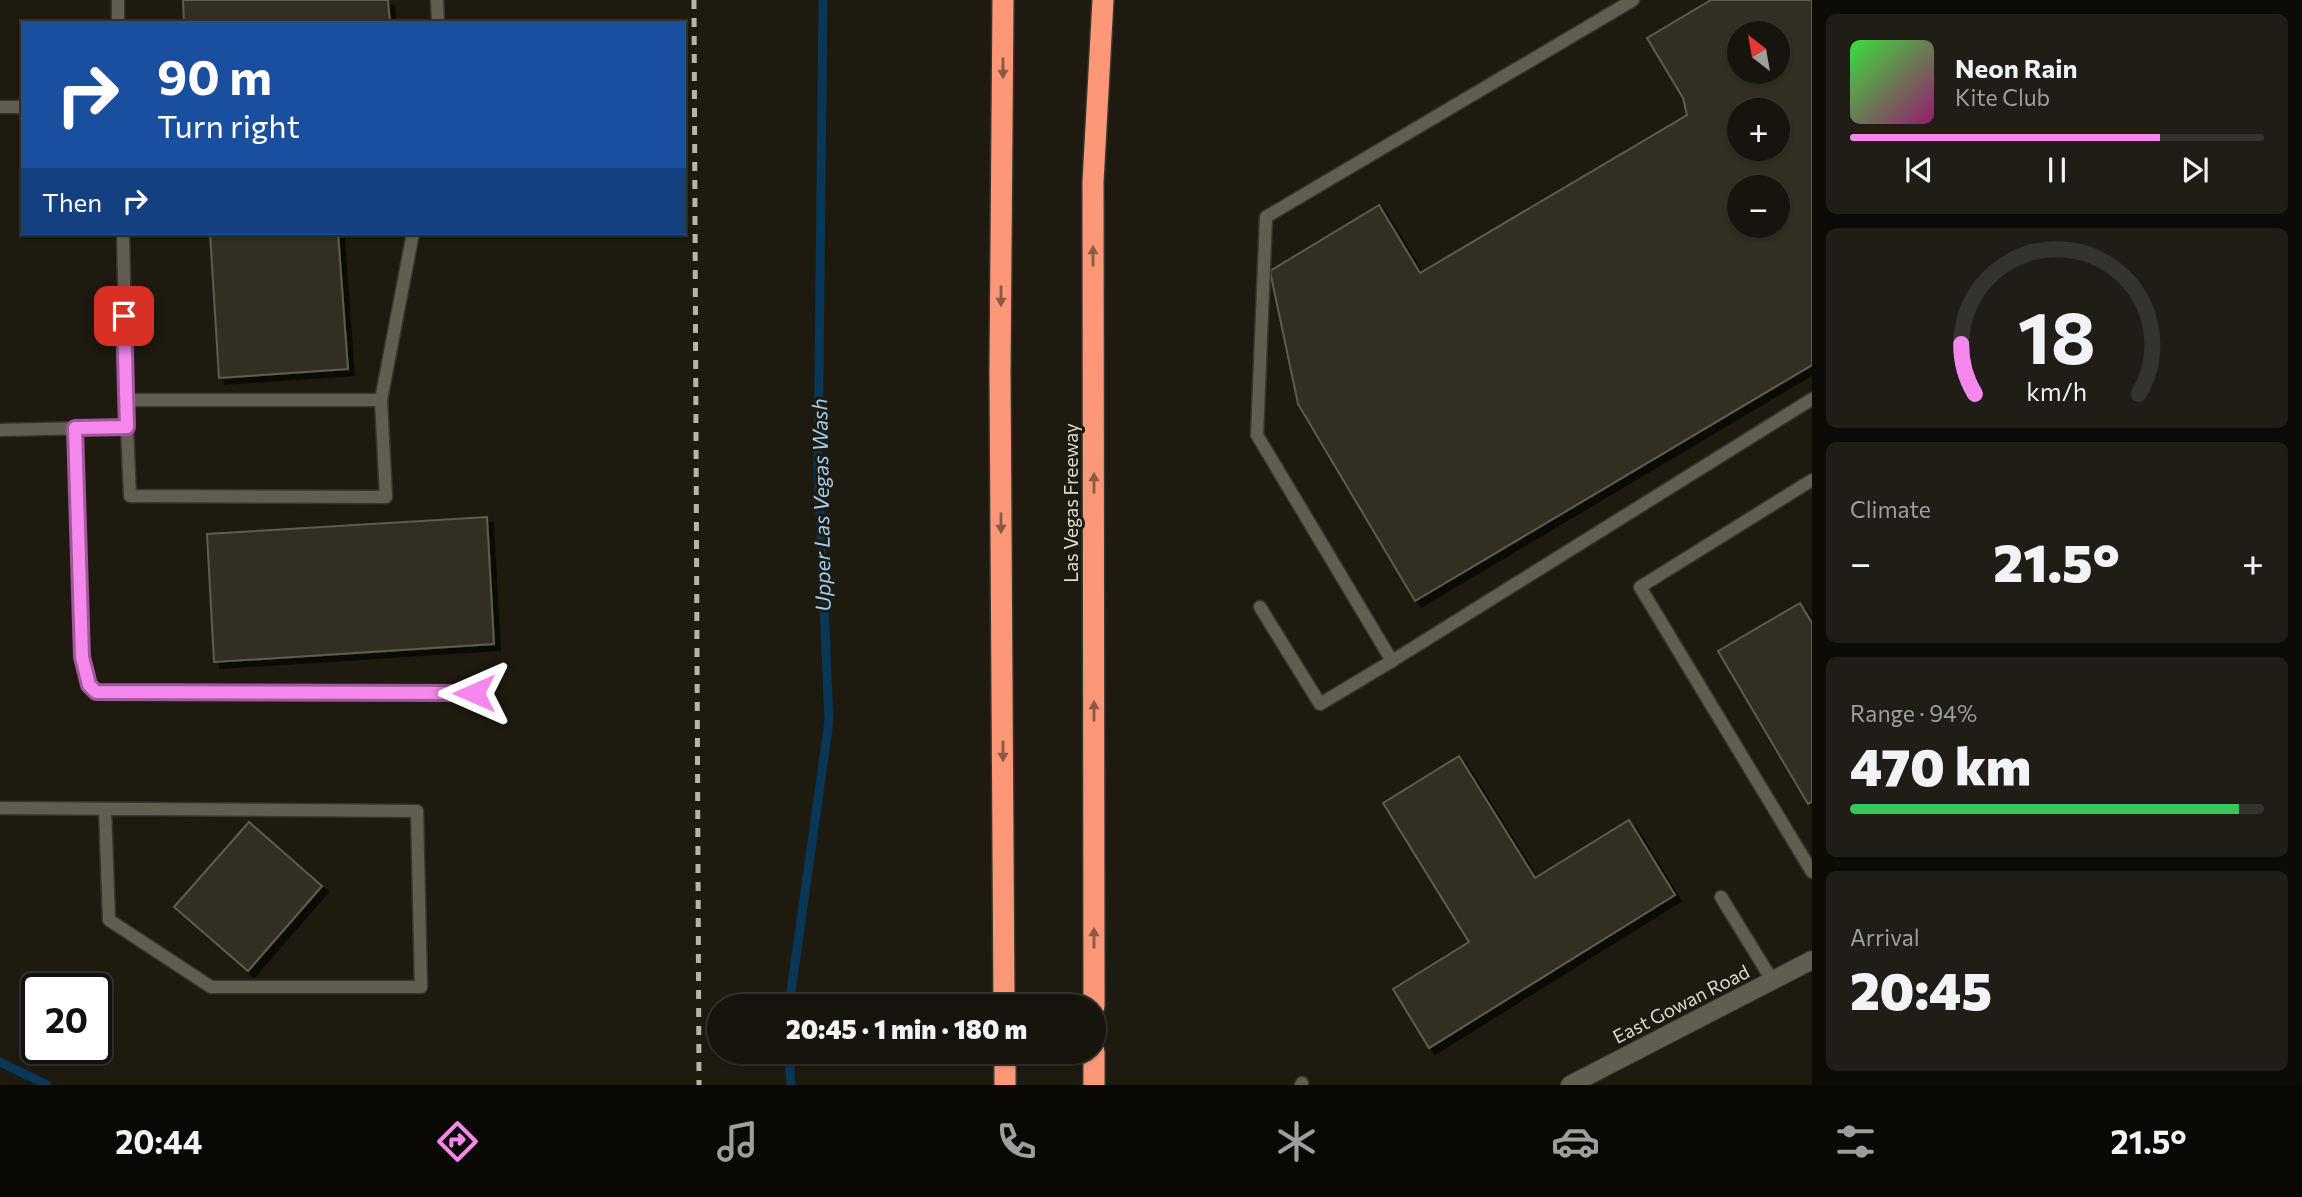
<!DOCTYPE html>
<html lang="en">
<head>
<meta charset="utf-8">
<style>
	body { margin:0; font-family:Commissioner,sans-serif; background:#1f1d15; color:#f1f3f6; height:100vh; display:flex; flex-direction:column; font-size:26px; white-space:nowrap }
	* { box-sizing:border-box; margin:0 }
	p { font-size:23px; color:#9e9e9d }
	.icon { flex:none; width:38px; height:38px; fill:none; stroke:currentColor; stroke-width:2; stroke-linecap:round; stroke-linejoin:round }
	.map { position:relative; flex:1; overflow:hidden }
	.details { display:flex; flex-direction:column; gap:14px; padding:14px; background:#0c0b07; width:490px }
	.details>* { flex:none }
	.hud { position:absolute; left:21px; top:21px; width:665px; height:214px; border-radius:0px; box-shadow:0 2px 5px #0004,0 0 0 2px #35332d; background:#1a4fa0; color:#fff; overflow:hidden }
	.needle { width:46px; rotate:329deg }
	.fabs { position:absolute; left:1727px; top:21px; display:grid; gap:14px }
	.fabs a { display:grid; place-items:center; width:63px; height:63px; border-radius:50%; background:#16140c; box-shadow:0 2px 5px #0004,0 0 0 2px #35332d; font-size:35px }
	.speed { position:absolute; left:21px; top:973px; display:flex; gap:14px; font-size:35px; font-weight:700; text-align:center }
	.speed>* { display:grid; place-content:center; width:91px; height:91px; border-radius:50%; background:#16140c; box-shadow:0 2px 5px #0004,0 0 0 2px #35332d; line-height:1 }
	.speed .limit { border:4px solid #111; border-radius:10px; background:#fff; color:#111 }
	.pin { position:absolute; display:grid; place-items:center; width:60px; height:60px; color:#fff; margin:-30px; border-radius:14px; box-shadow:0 4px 10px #0006 }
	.me { position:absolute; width:77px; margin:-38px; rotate:270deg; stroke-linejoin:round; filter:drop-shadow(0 0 5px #0008) }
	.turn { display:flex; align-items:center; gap:24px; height:147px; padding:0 21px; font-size:32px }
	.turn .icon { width:91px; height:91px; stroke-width:2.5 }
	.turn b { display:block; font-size:49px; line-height:60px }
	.then { display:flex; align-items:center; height:66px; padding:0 21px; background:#0003; gap:14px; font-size:26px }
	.big { font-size:52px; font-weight:800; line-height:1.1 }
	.details .widget { flex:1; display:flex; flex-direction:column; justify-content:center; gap:10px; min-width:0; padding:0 24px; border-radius:10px; background:#1f1d15 }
	.details .dial { align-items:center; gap:0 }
	.dial svg { height:182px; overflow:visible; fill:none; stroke:#35332d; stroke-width:7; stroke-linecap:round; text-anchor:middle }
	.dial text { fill:#f1f3f6; stroke:none }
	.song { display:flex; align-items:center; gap:21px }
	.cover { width:84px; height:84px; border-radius:10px; background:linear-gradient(135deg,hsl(120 70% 55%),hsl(320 70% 35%)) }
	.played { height:7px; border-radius:4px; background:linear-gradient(90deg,#f688ed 75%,#35332d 75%) }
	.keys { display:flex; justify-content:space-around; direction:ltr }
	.heat { display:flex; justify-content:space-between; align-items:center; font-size:38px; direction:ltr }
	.charge { height:10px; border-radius:5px; background:linear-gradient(90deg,#34c759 94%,#35332d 0) }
	.trip { position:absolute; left:707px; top:994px; width:399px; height:70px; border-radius:35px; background:#16140c; box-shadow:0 2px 5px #0004,0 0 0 2px #35332d; font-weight:800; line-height:70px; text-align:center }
	.dock { display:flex; height:112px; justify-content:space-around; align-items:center; background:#090805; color:#9e9e9d }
	.dock .icon { width:49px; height:49px }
	.dock .active { color:#f688ed }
	.dock b { font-size:32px; color:#f1f3f6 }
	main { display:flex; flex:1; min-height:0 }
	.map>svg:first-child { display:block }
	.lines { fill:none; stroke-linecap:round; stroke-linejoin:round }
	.stream { stroke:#083757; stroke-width:9 }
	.building { fill:#322f23; stroke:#5f5b4e; stroke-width:2; fill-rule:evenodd; filter:url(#shadow) }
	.lane-casing { stroke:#37352f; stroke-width:15 }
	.street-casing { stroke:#37352f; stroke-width:20 }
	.highway-casing { stroke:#37352f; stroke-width:24 }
	.lane { stroke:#615d51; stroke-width:12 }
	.street { stroke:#615d51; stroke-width:18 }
	.highway { stroke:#fc9778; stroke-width:21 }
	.rail { stroke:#b7b4ac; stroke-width:5; stroke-dasharray:9 9; stroke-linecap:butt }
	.oneway { fill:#8d5844 }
	.route-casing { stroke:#a0589a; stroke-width:18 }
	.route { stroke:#f688ed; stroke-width:12 }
	.labels { text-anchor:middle; stroke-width:6; stroke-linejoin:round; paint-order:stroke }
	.street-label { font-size:19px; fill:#dddad3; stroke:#1e1a10 }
	.water-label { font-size:21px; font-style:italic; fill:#9dccf2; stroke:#1e1a10 }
</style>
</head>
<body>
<main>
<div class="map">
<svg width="1812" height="1085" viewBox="0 0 1812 1085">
	<defs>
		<filter id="shadow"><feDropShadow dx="6" dy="6" stdDeviation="0" flood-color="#0009"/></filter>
	</defs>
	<rect width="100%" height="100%" fill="#1e1a10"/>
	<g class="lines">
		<g class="stream">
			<polyline points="789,1006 829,721 818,467 823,0"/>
			<polyline points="789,1052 791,1085"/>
			<polyline points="0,1062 47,1085"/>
		</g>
	</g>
	<g class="building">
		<polygon points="183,0 388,0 390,23 184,23"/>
		<path d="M 1711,0 L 1812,0 L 1812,365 L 1415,601 L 1298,404 L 1270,271 L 1379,205 L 1420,273 L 1687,115 L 1683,98 L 1647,38 ZM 1740,33 L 1778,33 L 1778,72 L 1740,72 ZM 1740,110 L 1778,110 L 1778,149 L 1740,149 ZM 1740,187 L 1778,187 L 1778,226 L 1740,226 Z"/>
		<polygon points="210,233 338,233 348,369 219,378"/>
		<polygon points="487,517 494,644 214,662 207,534"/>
		<polygon points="1800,603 1812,623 1812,802 1808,804 1718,651"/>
		<polygon points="1459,756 1535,878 1629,820 1675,895 1429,1048 1393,989 1469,942 1383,803"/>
		<polygon points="249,822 322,886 248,971 174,907"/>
	</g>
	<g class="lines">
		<g class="lane-casing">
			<g id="lane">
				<polyline points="118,0 118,23"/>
				<polyline points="437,0 438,23"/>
				<polyline points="1633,0 1266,217 1257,435 1392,661 1812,399"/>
				<polyline points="0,107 23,107"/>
				<polyline points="123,233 127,427 130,496 386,497 381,400 413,233"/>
				<polyline points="126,400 381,400"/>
				<polyline points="75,428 82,657 89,686 96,692 474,693"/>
				<polyline points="0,430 127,427"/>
				<polyline points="1812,480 1640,587 1812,872"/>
				<polyline points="1260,607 1320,704 1392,661"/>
				<polyline points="0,808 417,811 421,987 211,987 109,920 105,809"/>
				<polyline points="1721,897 1772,980"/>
				<polyline points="1301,1085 1302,1083"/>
			</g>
		</g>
		<g class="street-casing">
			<polyline id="street" points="1570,1085 1812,960"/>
		</g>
		<g class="highway-casing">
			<g id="highway">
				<polyline points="1003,0 1000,373 1004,1006"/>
				<polyline points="1094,1006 1093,182 1103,0"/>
				<polyline points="1005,1052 1005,1085"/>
				<polyline points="1094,1052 1094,1085"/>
			</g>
		</g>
		<use href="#lane" class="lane"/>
		<use href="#street" class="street"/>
		<use href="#highway" class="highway"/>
		<polyline class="rail" points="694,0 699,1085"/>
	</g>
	<defs><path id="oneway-solid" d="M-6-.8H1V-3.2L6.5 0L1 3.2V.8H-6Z" transform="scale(1.75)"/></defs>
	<g class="oneway">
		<use href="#oneway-solid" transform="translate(1003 68) rotate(90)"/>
		<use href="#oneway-solid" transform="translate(1093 256) rotate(-90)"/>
		<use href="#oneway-solid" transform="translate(1001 296) rotate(90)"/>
		<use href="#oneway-solid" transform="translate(1094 483) rotate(-90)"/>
		<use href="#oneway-solid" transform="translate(1001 523) rotate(90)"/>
		<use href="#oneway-solid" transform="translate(1094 711) rotate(-90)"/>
		<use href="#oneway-solid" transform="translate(1003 751) rotate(90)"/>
		<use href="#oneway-solid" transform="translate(1094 938) rotate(-90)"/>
	</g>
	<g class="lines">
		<g class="route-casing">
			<polyline id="route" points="124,316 127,427 75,428 82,657 89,685 96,692 474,693"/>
		</g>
		<use href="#route" class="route"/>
	</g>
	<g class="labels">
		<g class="street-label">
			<text transform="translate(1071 503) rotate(-90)" y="7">Las Vegas Freeway</text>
			<text transform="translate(1681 1004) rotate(-27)" y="7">East Gowan Road</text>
		</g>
		<g class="water-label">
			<text transform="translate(822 505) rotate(-91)" y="7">Upper Las Vegas Wash</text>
		</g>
	</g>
</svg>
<div class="fabs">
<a><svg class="needle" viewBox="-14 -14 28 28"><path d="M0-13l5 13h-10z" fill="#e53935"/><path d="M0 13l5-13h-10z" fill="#9e9e9d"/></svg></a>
<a>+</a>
<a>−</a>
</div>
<div class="speed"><div class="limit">20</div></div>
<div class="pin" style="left:124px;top:316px;background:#d93025"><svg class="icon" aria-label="arrive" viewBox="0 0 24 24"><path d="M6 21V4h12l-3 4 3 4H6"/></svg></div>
<svg class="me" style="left:474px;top:693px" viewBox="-20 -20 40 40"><path d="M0-17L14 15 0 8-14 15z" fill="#f688ed" stroke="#fff" stroke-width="4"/></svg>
<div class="trip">20:45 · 1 min · 180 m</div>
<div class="hud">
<div class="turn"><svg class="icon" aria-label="right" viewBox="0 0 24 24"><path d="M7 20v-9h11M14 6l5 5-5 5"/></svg><div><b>90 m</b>Turn right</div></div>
<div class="then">Then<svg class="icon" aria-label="right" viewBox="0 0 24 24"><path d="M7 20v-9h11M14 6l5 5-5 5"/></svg></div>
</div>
</div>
<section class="details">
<div class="widget">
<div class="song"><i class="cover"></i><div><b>Neon Rain</b><p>Kite Club</p></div></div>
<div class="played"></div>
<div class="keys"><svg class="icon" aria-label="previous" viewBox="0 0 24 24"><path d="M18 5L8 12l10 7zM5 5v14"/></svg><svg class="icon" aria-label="pause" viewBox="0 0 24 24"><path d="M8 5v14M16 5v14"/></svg><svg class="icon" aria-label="next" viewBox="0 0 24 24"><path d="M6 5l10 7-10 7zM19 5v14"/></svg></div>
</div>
<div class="widget dial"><svg viewBox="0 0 100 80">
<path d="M14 69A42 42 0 1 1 86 69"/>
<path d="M14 69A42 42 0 0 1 8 47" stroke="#f688ed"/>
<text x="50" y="56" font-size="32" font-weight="700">18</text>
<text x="50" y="72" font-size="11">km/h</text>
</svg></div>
<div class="widget"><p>Climate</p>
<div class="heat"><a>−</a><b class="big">21.5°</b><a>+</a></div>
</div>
<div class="widget"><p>Range · 94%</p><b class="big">470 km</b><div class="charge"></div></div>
<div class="widget"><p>Arrival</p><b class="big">20:45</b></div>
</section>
</main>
<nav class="dock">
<b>20:44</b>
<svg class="icon active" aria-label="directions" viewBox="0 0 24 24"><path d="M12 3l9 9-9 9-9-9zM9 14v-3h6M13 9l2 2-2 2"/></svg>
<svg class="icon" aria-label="music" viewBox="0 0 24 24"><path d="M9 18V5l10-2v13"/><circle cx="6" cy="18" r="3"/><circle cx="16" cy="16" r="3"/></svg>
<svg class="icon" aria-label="phone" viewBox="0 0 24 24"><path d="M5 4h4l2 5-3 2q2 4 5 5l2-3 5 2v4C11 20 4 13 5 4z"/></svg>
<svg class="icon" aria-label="climate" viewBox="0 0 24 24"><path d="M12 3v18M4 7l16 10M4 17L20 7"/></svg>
<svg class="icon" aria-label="car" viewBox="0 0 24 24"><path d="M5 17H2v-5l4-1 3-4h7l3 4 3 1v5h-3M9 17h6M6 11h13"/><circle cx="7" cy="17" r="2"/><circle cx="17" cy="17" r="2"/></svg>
<svg class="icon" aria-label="filters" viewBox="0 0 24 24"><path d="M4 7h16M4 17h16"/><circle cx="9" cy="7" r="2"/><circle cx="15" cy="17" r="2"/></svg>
<b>21.5°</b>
</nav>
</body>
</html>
